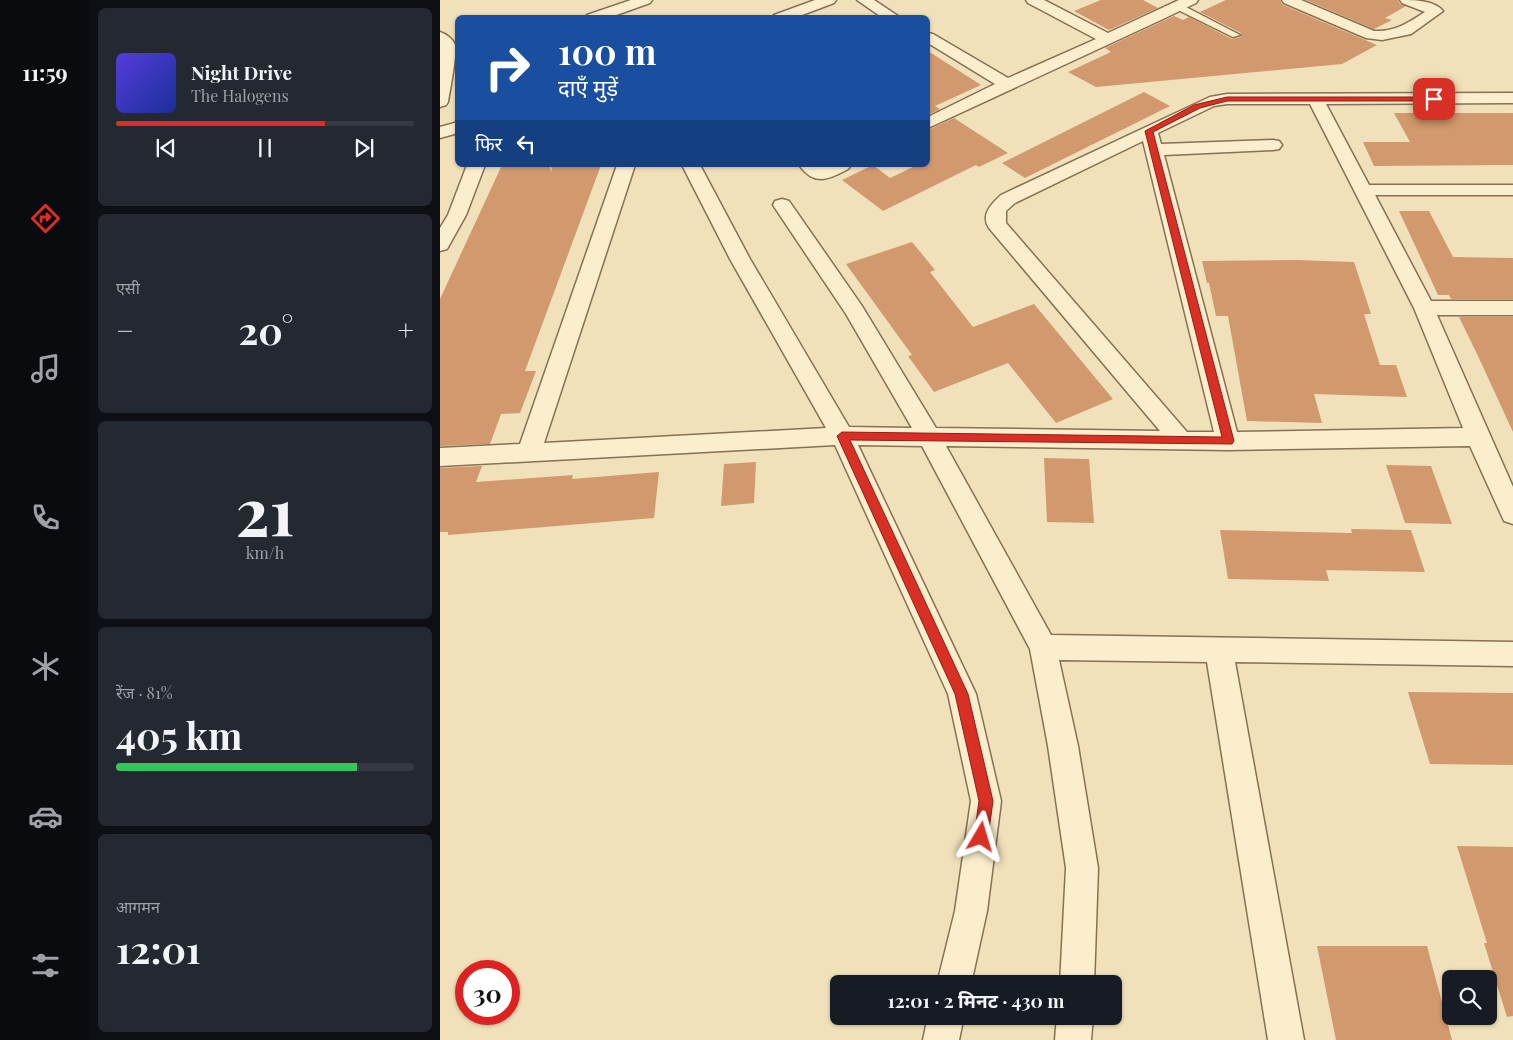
<!DOCTYPE html>
<html lang="hi">
<head>
<meta charset="utf-8">
<style>
	body { margin:0; font-family:"Playfair Display","Noto Sans Devanagari",serif; background:#242831; color:#f1f3f6; height:100vh; display:flex; flex-direction:column; font-size:19px; white-space:nowrap }
	* { box-sizing:border-box; margin:0 }
	p { font-size:16px; color:#9ea1a6 }
	.icon { flex:none; width:28px; height:28px; fill:none; stroke:currentColor; stroke-width:2; stroke-linecap:round; stroke-linejoin:round }
	.map { position:relative; flex:1; overflow:hidden }
	.side { display:flex; flex-direction:column; gap:8px; padding:8px; background:#0d0f14; width:350px }
	.side>* { flex:none }
	.banner { position:absolute; left:15px; top:15px; width:475px; height:152px; border-radius:8px; box-shadow:0 1px 4px #0004; background:#1a4fa0; color:#fff; overflow:hidden }
	.buttons { position:absolute; left:1002px; top:970px; display:grid; gap:10px }
	.buttons a { display:grid; place-items:center; width:55px; height:55px; border-radius:8px; background:#171b24; box-shadow:0 1px 4px #0004; font-size:25px }
	.speed { position:absolute; left:15px; top:960px; display:flex; gap:10px; font-size:25px; font-weight:700; text-align:center }
	.speed>* { display:grid; place-content:center; width:65px; height:65px; border-radius:50%; background:#171b24; box-shadow:0 1px 4px #0004; line-height:1 }
	.speed .limit { border:8px solid #d22; background:#fff; color:#111 }
	.pin { position:absolute; display:grid; place-items:center; width:42px; height:42px; color:#fff; margin:-21px; border-radius:10px; box-shadow:0 2px 8px #0006 }
	.me { position:absolute; width:55px; margin:-28px; rotate:7deg; stroke-linejoin:round; filter:drop-shadow(0 0 4px #0008) }
	.turn { display:flex; align-items:center; gap:18px; height:105px; padding:0 20px; font-size:22px }
	.turn .icon { width:65px; height:65px; stroke-width:2.5 }
	.turn b { display:block; font-size:35px; line-height:42px }
	.then { display:flex; align-items:center; height:48px; padding:0 20px; background:#0003; gap:10px; font-size:19px }
	.big { font-size:38px; font-weight:700; line-height:1.1 }
	.side .tile { flex:1; display:flex; flex-direction:column; justify-content:center; gap:8px; min-width:0; padding:0 18px; border-radius:8px; background:#242831 }
	.side .dial { align-items:center; gap:0 }
	.dial b { font-size:65px; line-height:1 }
	.song { display:flex; align-items:center; gap:15px }
	.cover { width:60px; height:60px; border-radius:8px; background:linear-gradient(135deg,hsl(250 70% 55%),hsl(230 70% 35%)) }
	.played { height:5px; border-radius:2px; background:linear-gradient(90deg,#d93025 70%,#363941 70%) }
	.keys { display:flex; justify-content:space-around; direction:ltr }
	.heat { display:flex; justify-content:space-between; align-items:center; font-size:28px; direction:ltr }
	.charge { height:8px; border-radius:4px; background:linear-gradient(90deg,#34c759 81%,#363941 0) }
	.trip { position:absolute; left:390px; top:975px; width:292px; height:50px; border-radius:8px; background:#171b24; box-shadow:0 1px 4px #0004; font-weight:700; line-height:50px; text-align:center }
	main { display:flex; flex:1; min-height:0 }
	.tabs { display:flex; flex-direction:column; width:90px; justify-content:space-around; align-items:center; background:#090b0e; color:#9ea1a6 }
	.tabs .icon { width:35px; height:35px }
	.tabs .selected { color:#d93025 }
	.tabs b { font-size:22px; color:#f1f3f6 }
	.map>svg:first-child { display:block }
	.building { fill:#d1996d }
	.lines { fill:none; stroke-linecap:round; stroke-linejoin:round }
	.service-casing { stroke:#877053; stroke-width:3 }
	.minor-casing { stroke:#877053; stroke-width:3 }
	.service { fill:#fbeecd; fill-rule:evenodd }
	.minor { fill:#fbeecd; fill-rule:evenodd }
	.route { fill:#d93025; stroke:#8d1f18 }
</style>
</head>
<body>
<main>
<nav class="tabs">
<b>11:59</b>
<svg class="icon selected" aria-label="directions" viewBox="0 0 24 24"><path d="M12 3l9 9-9 9-9-9zM9 14v-3h6M13 9l2 2-2 2"/></svg>
<svg class="icon" aria-label="music" viewBox="0 0 24 24"><path d="M9 18V5l10-2v13"/><circle cx="6" cy="18" r="3"/><circle cx="16" cy="16" r="3"/></svg>
<svg class="icon" aria-label="phone" viewBox="0 0 24 24"><path d="M5 4h4l2 5-3 2q2 4 5 5l2-3 5 2v4C11 20 4 13 5 4z"/></svg>
<svg class="icon" aria-label="climate" viewBox="0 0 24 24"><path d="M12 3v18M4 7l16 10M4 17L20 7"/></svg>
<svg class="icon" aria-label="car" viewBox="0 0 24 24"><path d="M5 17H2v-5l4-1 3-4h7l3 4 3 1v5h-3M9 17h6M6 11h13"/><circle cx="7" cy="17" r="2"/><circle cx="17" cy="17" r="2"/></svg>
<svg class="icon" aria-label="filters" viewBox="0 0 24 24"><path d="M4 7h16M4 17h16"/><circle cx="9" cy="7" r="2"/><circle cx="15" cy="17" r="2"/></svg>
</nav>
<section class="side">
<div class="tile">
<div class="song"><i class="cover"></i><div><b>Night Drive</b><p>The Halogens</p></div></div>
<div class="played"></div>
<div class="keys"><svg class="icon" aria-label="previous" viewBox="0 0 24 24"><path d="M18 5L8 12l10 7zM5 5v14"/></svg><svg class="icon" aria-label="pause" viewBox="0 0 24 24"><path d="M8 5v14M16 5v14"/></svg><svg class="icon" aria-label="next" viewBox="0 0 24 24"><path d="M6 5l10 7-10 7zM19 5v14"/></svg></div>
</div>
<div class="tile"><p>एसी</p>
<div class="heat"><a>−</a><b class="big">20°</b><a>+</a></div>
</div>
<div class="tile dial"><b>21</b><p>km/h</p></div>
<div class="tile"><p>रेंज · 81%</p><b class="big">405 km</b><div class="charge"></div></div>
<div class="tile"><p>आगमन</p><b class="big">12:01</b></div>
</section>
<div class="map">
<svg width="1073" height="1040" viewBox="0 0 1073 1040">
	<rect width="100%" height="100%" fill="#f0e1ba"/>
	<g class="building">
		<polygon points="661,0 703,0 718,8 669,30 634,11"/>
		<polygon points="786,0 840,0 843,5 937,45 902,64 656,87 628,72 671,52 665,48 734,16 743,20 749,17 792,39 801,37 801,33 760,12"/>
		<polygon points="866,0 958,0 960,4 966,6 945,18 952,20 934,29"/>
		<polygon points="488,51 541,85 495,106 500,109 488,115"/>
		<polygon points="704,92 730,106 585,178 562,163"/>
		<polygon points="954,113 1073,113 1073,165 934,166 923,142 970,142"/>
		<polygon points="514,118 568,153 539,167 536,165 443,211 402,180 433,165 450,178 477,165 488,165 488,130"/>
		<polygon points="62,165 108,165 112,172 111,165 161,165 85,371 96,371 80,413 61,414 50,444 0,446 0,299"/>
		<polygon points="959,211 989,211 1013,257 1073,258 1073,299 1011,299 1009,295 998,295"/>
		<polygon points="472,242 495,270 490,272 533,327 594,304 673,399 616,423 568,363 494,392 468,356 472,355 406,264"/>
		<polygon points="856,260 914,262 931,314 924,314 940,365 956,365 967,397 874,394 882,423 807,421 788,316 776,316 769,283 767,283 762,261"/>
		<polygon points="1019,317 1073,317 1073,432 1038,356"/>
		<polygon points="604,458 649,459 654,523 607,522"/>
		<polygon points="316,462 314,503 281,506 284,464"/>
		<polygon points="946,465 991,466 1012,524 965,523"/>
		<polygon points="42,466 36,482 133,475 132,479 219,472 214,518 8,535 8,532 0,532 0,468"/>
		<polygon points="911,529 971,530 985,572 886,570 889,581 788,579 780,530 912,533"/>
		<polygon points="968,692 1073,693 1073,765 990,764"/>
		<polygon points="1017,846 1073,847 1073,1016 1067,1017 1044,943 1047,943"/>
		<polygon points="877,946 987,946 1012,1040 896,1040"/>
	</g>
	<g class="lines">
		<g class="service-casing">
			<polygon id="service" points="734,4 740,4 800,35 793,37 734,8"/>
		</g>
		<g class="minor-casing">
			<g id="minor">
				<polygon points="191,0 212,0 210,3 168,18 145,18 147,15"/>
				<polygon points="375,0 396,0 394,3 354,18 332,18 334,15"/>
				<polygon points="417,0 434,0 461,18 443,18"/>
				<polygon points="586,0 604,0 668,33 739,0 758,0 756,3 723,19 488,128 488,117 555,84 488,43 488,33 493,34 568,78 656,39 588,3"/>
				<path d="M 842,0 L 861,0 L 934,31 C 955,32 968,23 985,12 L 962,3 L 960,0 C 973,0 994,0 1003,11 L 971,34 L 942,40 L 926,38 L 844,3 Z"/>
				<path d="M 0,32 C 6,34 13,39 15,45 C 17,56 10,89 8,102 L 6,105 L 0,107 Z"/>
				<path d="M 1073,93 L 1073,103 L 886,104 L 929,185 L 1073,185 L 1073,195 L 935,195 L 991,301 L 1073,301 L 1073,315 L 997,315 L 1073,487 L 1073,524 L 1064,521 L 1030,446 L 788,450 L 506,446 L 611,635 L 1073,642 L 1073,666 L 795,662 L 864,1040 L 828,1040 L 767,662 L 619,660 L 638,746 L 658,868 L 654,984 L 620,984 L 626,868 L 608,746 L 590,649 L 482,446 L 418,445 L 536,694 L 561,801 L 547,911 L 531,984 L 497,984 L 515,911 L 531,801 L 508,694 L 395,445 L 0,466 L 0,448 L 80,444 L 177,165 L 195,165 L 104,443 L 386,428 L 290,259 L 242,165 L 260,165 L 310,259 L 409,427 L 472,428 L 406,314 L 333,205 L 335,201 L 342,199 L 349,201 L 422,306 L 496,428 L 720,431 L 549,228 C 540,215 552,203 561,195 L 770,97 L 787,94 ZM 787,104 L 870,104 L 974,308 L 1023,428 L 797,432 L 724,155 L 833,150 L 839,149 L 842,145 L 839,141 L 833,140 L 721,144 L 718,133 L 774,106 ZM 703,141 L 774,432 L 747,432 L 566,223 L 566,211 L 575,203 Z"/>
				<polygon points="18,122 18,133 0,138 0,127"/>
				<polygon points="27,165 45,165 26,215 7,249 0,251 0,228 8,215"/>
				<path d="M 359,165 L 380,165 L 383,167 L 388,165 L 411,165 L 408,169 C 389,179 375,187 359,165 Z"/>
				<polygon points="488,1016 524,1016 519,1040 483,1040"/>
				<polygon points="617,1016 653,1016 651,1040 615,1040"/>
			</g>
		</g>
		<use href="#service" class="service"/>
		<use href="#minor" class="minor"/>
	</g>
	<polygon class="route" points="787,97 994,97 998,99 994,101 787,101 760,108 713,132 794,441 792,444 410,440 528,694 553,801 548,837 546,842 541,845 536,842 534,837 539,801 515,694 397,436 402,432 782,437 705,131 754,105"/>
</svg>
<div class="buttons">
<a><svg class="icon" aria-label="search" viewBox="0 0 24 24"><circle cx="10" cy="10" r="6"/><path d="M15 15l6 6"/></svg></a>
</div>
<div class="speed"><div class="limit">30</div></div>
<div class="pin" style="left:994px;top:99px;background:#d93025"><svg class="icon" aria-label="arrive" viewBox="0 0 24 24"><path d="M6 21V4h12l-3 4 3 4H6"/></svg></div>
<svg class="me" style="left:541px;top:837px" viewBox="-20 -20 40 40"><path d="M0-17L14 15 0 8-14 15z" fill="#d93025" stroke="#fff" stroke-width="4"/></svg>
<div class="trip">12:01 · 2 मिनट · 430 m</div>
<div class="banner">
<div class="turn"><svg class="icon" aria-label="right" viewBox="0 0 24 24"><path d="M7 20v-9h11M14 6l5 5-5 5"/></svg><div><b>100 m</b>दाएँ मुड़ें</div></div>
<div class="then">फिर<svg class="icon" aria-label="left" viewBox="0 0 24 24"><path d="M17 20v-9H6M10 6l-5 5 5 5"/></svg></div>
</div>
</div>
</main>
</body>
</html>
